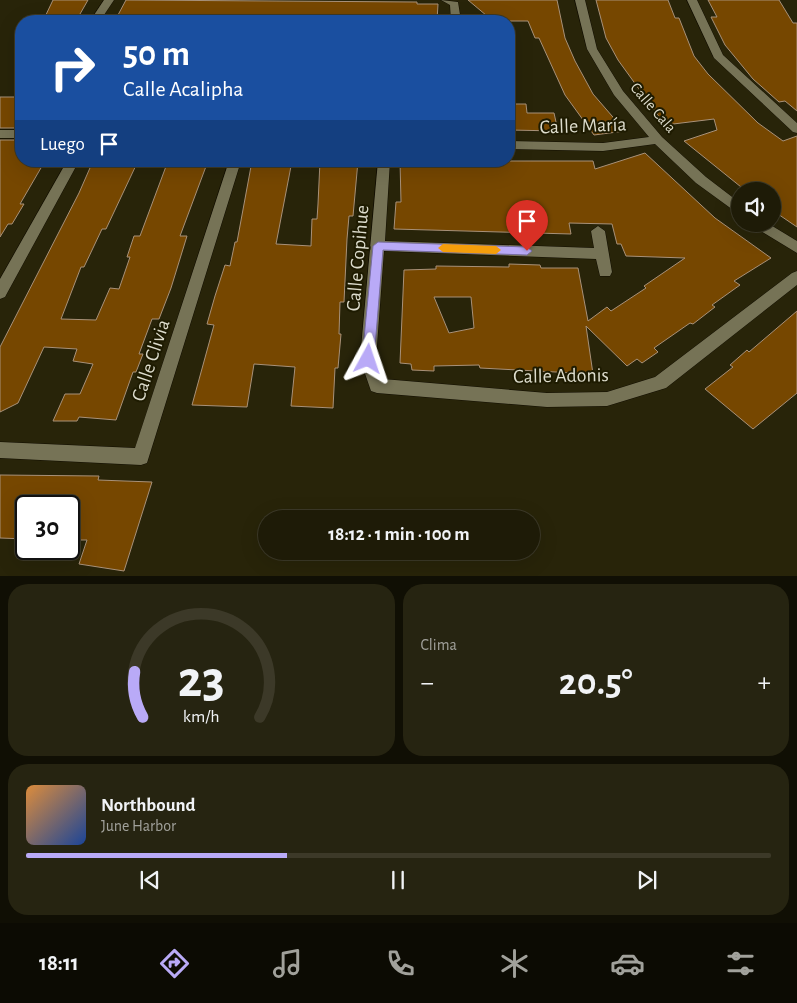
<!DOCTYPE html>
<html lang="es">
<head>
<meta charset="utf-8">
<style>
	body { margin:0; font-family:"Alegreya Sans",sans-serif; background:#262411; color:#f1f3f6; height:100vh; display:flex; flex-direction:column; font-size:19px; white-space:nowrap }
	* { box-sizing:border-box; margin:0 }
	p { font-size:16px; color:#a1a19b }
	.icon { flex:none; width:28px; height:28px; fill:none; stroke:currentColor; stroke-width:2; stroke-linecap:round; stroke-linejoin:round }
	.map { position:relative; height:576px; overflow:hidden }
	.sheet { display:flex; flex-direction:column; gap:8px; padding:8px; background:#100f04; flex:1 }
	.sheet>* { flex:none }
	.banner { position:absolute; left:15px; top:15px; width:500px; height:152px; border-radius:20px; box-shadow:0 5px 20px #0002,0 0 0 1px #3c3928; background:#1a4fa0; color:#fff; overflow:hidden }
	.fabs { position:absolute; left:731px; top:182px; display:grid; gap:10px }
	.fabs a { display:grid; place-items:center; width:50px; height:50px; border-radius:50%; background:#1e1b07; box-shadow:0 5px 20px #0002,0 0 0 1px #3c3928; font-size:25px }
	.speed { position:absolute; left:15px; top:495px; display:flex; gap:10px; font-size:25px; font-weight:700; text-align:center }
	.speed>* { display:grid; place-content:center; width:65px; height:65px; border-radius:50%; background:#1e1b07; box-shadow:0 5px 20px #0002,0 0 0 1px #3c3928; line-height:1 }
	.speed .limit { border:2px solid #111; border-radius:8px; background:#fff; color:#111 }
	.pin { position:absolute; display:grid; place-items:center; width:42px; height:42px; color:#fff; margin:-51px -21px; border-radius:50% 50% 50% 0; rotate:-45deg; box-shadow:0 0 5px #0007 }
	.pin .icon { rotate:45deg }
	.me { position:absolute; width:55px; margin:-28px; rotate:5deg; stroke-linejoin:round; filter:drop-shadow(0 0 4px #0008) }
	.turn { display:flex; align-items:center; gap:18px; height:105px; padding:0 25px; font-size:22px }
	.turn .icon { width:65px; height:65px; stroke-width:2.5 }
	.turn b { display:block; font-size:35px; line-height:42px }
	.then { display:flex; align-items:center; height:48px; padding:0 25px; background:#0003; gap:10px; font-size:19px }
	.big { font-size:38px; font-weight:700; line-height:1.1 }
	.sheet .tile { flex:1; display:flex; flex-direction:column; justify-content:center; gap:8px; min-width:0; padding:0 18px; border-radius:20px; background:#262411 }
	.sheet .dial { align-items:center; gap:0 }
	.dial svg { height:130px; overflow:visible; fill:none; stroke:#3c3928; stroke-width:7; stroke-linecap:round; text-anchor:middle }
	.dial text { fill:#f1f3f6; stroke:none }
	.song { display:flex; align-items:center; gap:15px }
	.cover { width:60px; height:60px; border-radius:8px; background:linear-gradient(135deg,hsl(30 70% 55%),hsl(220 70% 35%)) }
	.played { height:5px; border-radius:2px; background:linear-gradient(90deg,#b9aaf7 35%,#3c3928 35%) }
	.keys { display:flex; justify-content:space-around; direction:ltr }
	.heat { display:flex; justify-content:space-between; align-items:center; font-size:28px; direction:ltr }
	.sheet .tiles { flex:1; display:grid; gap:8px; grid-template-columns:1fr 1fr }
	.tile:last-child { grid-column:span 2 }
	.trip { position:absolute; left:258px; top:510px; width:282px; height:50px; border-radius:25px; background:#1e1b07; box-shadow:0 5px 20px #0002,0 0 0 1px #3c3928; font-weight:700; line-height:50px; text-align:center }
	.menu { display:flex; height:80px; justify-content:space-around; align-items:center; background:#0c0b03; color:#a1a19b }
	.menu .icon { width:35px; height:35px }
	.menu .on { color:#b9aaf7 }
	.menu b { font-size:22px; color:#f1f3f6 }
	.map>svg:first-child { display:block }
	.building { fill:#764700; stroke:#a89179; fill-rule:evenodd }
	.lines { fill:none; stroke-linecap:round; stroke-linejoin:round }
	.street-casing { stroke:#110d00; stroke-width:1 }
	.street { fill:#767356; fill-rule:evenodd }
	.route { fill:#b9aaf7; stroke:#786ea1 }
	.slow { fill:#f59e0b }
	.labels { text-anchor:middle; stroke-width:4; stroke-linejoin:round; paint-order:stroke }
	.far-street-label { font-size:16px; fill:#dddccc; stroke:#1e1b01 }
	.street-label { font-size:20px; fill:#dddccc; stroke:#1e1b01 }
</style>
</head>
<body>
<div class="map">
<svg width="797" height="576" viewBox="0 0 797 576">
	<rect width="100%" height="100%" fill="#282409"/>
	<g class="building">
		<polygon points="53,0 88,0 76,21 43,21"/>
		<polygon points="126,0 417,2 417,4 438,4 437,21 265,19 265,21 215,21 217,18 160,15 157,18 141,20 143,15 118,15"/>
		<polygon points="468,0 557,0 565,38 575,61 593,94 625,131 594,135 565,95 539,38 535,38 528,21 493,21"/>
		<polygon points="596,0 668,0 675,18 679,18 694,56 708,74 758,123 783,141 797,136 797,227 772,210 772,191 746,191 684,141 717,130 714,119 665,125 618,60 606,38"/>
		<polygon points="708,0 779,0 793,23 797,23 797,111 785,101 779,102 753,79 725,45 711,17 717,17"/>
		<rect x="0" y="97" width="21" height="31"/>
		<polygon points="509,104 526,104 527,113 554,113 558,131 509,130"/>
		<polygon points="0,140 21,140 21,161 45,161 20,204 24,204 12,224 8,224 0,237"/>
		<path d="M 645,153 L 715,218 L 771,258 L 734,281 L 740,285 L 712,305 L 715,307 L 693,324 L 690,323 L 654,348 L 658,352 L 642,363 L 637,359 L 627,366 L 586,326 L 593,374 L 480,368 L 479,365 L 434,366 L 434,371 L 412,370 L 411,364 L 400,363 L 404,270 L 436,269 L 436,266 L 509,267 L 509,264 L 540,265 L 541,268 L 578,268 L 588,321 L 607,307 L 611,311 L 646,288 L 644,286 L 685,258 L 626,256 L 621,244 L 617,244 L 612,224 L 569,223 L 571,234 L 394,229 L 396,202 L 401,202 L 400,161 L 593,161 L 595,169 ZM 434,297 L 471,297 L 474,328 L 449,333 Z"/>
		<polygon points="93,161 138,161 106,229 102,229 84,267 81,267 61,319 96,320 110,288 119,289 130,257 127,257 134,236 140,236 168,161 208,161 180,236 187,236 171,288 159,319 152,319 139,354 143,354 136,372 133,372 116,420 79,417 77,421 53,421 65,394 80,394 93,364 73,361 77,349 44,347 18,403 0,412 0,347 79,193"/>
		<polygon points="252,161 292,161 276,244 311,246 312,219 317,219 318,204 320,161 358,161 353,216 349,216 347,239 344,302 340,302 339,334 341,334 338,368 335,368 333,408 291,406 295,367 254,364 247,407 192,405 214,325 207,324 215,296 225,265 230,266 235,242 237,242"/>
		<polygon points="797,311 797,393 753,429 705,389 733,367 730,365 747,350 749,352"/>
		<polygon points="0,475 99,476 98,480 152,482 124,571 79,564 87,540 69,540 69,506 26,506 26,539 0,538"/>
	</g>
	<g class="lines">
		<g class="street-casing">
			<g id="street">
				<polygon points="104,0 114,0 100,21 90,21"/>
				<polygon points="441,0 458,2 461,21 451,21 450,5"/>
				<polygon points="575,0 585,0 597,49 623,91 662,137 706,177 740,203 740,215 696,183 655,144 603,151 509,149 509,141 603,143 649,137 614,95 587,49"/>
				<polygon points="687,0 697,0 723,55 797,123 797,133 793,132 714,58"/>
				<rect x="0" y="130" width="21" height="8"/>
				<polygon points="67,161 79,161 5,297 0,299 0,279"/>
				<polygon points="229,161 241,161 147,463 141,465 0,458 0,442 135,448"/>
				<polygon points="378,161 390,161 385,241 594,248 591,231 598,226 605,231 612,272 610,276 600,276 596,259 384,251 376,359 383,379 547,393 607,392 655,377 792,273 797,271 797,285 666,388 607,406 547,407 377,393 371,391 360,359"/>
				<polygon points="752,224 769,224 797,241 797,253 754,227"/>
			</g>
		</g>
		<use href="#street" class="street"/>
	</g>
	<polygon class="route" points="378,242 527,247 532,251 527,255 383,250 374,359 368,364 362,359 373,246"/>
	<polygon class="slow" points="443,244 496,246 501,250 496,254 443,252 438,248"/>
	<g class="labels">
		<g class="far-street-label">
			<text transform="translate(654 107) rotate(49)" y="6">Calle Cala</text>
		</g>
		<g class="street-label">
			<text transform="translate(583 125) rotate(-2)" y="7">Calle María</text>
			<text transform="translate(357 258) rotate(-85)" y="7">Calle Copihue</text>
			<text transform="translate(150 360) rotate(-72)" y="7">Calle Clivia</text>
			<text transform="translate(561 375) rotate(-1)" y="7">Calle Adonis</text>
		</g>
	</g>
</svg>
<div class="fabs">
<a><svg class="icon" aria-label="sound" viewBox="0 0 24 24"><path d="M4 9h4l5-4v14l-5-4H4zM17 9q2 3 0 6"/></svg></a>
</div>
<div class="speed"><div class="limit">30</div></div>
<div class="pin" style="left:527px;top:251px;background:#d93025"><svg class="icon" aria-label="arrive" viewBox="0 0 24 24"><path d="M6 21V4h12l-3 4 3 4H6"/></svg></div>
<svg class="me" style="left:368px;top:359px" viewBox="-20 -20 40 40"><path d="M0-17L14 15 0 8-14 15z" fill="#b9aaf7" stroke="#fff" stroke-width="4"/></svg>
<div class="trip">18:12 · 1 min · 100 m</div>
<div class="banner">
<div class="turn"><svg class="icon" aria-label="right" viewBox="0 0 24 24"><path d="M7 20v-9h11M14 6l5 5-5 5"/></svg><div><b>50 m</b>Calle Acalipha</div></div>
<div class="then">Luego<svg class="icon" aria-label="arrive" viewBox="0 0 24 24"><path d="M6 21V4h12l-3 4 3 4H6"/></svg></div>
</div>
</div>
<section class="sheet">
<div class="tiles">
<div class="tile dial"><svg viewBox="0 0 100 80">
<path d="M14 69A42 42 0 1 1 86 69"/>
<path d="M14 69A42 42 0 0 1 9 41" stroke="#b9aaf7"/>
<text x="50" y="56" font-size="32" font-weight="700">23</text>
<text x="50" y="72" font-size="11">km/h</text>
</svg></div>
<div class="tile"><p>Clima</p>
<div class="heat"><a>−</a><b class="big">20.5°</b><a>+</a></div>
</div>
<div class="tile">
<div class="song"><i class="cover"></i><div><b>Northbound</b><p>June Harbor</p></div></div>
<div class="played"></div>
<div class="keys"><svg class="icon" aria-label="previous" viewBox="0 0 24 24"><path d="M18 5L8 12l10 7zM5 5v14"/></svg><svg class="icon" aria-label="pause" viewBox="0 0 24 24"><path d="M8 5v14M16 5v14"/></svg><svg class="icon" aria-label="next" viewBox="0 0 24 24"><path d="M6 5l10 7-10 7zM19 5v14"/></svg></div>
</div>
</div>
</section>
<nav class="menu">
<b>18:11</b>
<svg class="icon on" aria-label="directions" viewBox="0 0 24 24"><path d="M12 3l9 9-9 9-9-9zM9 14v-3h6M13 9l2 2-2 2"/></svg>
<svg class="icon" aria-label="music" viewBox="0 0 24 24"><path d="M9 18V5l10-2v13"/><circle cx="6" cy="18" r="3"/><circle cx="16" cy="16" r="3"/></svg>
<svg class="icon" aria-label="phone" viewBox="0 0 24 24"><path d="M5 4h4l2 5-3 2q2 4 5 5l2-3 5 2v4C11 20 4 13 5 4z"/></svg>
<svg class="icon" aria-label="climate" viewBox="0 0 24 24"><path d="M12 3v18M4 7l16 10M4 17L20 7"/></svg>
<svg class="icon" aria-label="car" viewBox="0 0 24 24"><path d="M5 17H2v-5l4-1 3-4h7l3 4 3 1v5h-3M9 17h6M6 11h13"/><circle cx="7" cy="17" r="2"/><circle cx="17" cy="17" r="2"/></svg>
<svg class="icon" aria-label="filters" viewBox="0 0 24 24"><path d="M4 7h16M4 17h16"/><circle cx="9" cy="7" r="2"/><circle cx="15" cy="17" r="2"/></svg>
</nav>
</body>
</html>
